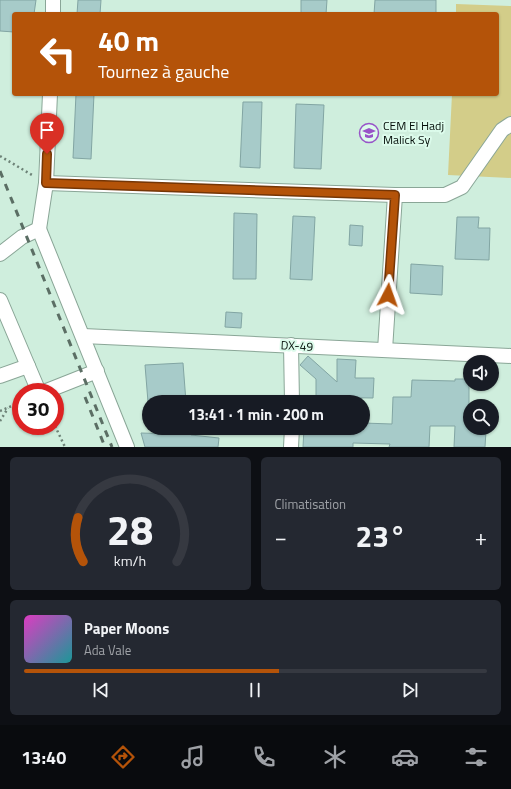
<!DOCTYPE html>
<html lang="fr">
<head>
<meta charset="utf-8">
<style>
	body { margin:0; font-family:"Titillium Web",sans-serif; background:#242831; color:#f1f3f6; height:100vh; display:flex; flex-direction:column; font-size:15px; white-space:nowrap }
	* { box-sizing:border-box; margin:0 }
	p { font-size:13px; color:#9ea1a6 }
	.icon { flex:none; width:22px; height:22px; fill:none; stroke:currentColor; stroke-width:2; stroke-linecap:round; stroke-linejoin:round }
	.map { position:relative; height:447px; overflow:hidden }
	.side { display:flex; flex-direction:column; gap:10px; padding:10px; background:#0d0f14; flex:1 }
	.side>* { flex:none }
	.banner { position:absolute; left:12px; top:12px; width:487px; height:84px; border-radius:4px; box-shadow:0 1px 3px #0004; background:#b45309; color:#fff; overflow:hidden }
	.buttons { position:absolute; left:463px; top:355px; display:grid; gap:8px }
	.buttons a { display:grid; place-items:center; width:36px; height:36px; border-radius:50%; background:#171b24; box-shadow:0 1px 3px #0004; font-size:20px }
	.speed { position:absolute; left:12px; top:383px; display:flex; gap:8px; font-size:20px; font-weight:700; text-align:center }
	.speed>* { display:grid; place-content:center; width:52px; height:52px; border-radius:50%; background:#171b24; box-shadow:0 1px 3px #0004; line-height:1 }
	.speed .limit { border:6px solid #d22; background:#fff; color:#111 }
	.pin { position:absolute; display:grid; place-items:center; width:34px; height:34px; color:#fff; margin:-41px -17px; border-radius:50% 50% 50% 0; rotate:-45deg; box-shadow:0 0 4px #0007 }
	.pin .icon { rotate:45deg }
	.me { position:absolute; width:44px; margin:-22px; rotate:4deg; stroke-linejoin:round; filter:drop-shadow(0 0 3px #0008) }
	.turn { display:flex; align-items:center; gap:14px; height:84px; padding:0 20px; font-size:18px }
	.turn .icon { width:52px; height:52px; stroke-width:2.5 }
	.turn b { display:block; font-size:28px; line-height:34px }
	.big { font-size:30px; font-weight:700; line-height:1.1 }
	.side .tile { flex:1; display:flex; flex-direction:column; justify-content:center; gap:6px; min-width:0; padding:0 14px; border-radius:6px; background:#242831 }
	.side .dial { align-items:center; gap:0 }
	.dial svg { height:104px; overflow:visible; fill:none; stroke:#363941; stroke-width:7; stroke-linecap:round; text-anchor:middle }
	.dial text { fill:#f1f3f6; stroke:none }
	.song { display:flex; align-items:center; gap:12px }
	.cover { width:48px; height:48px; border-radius:6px; background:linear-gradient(135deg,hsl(310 70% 55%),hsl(180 70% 35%)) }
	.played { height:4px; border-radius:2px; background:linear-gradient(90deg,#b45309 55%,#363941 55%) }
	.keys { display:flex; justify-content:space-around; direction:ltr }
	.heat { display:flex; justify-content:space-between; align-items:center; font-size:22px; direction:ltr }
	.side .tiles { flex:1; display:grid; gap:10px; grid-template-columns:1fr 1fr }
	.tile:last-child { grid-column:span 2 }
	.trip { position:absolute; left:142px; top:395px; width:228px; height:40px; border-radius:20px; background:#171b24; box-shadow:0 1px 3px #0004; font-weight:700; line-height:40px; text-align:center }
	.tab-bar { display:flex; height:64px; justify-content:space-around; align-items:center; background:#090b0e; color:#9ea1a6 }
	.tab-bar .icon { width:28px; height:28px }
	.tab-bar .on { color:#b45309 }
	.tab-bar b { font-size:18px; color:#f1f3f6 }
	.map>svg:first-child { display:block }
	.green { fill:#d3cd89 }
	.building { fill:#a7cbc9; stroke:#82a5a3 }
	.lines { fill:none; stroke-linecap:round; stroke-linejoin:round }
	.street-casing { stroke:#8aa697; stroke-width:16 }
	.path { stroke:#6d8277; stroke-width:2.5; stroke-dasharray:2 3; stroke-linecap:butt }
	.street { stroke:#fff; stroke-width:14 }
	.rail { stroke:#5b6e64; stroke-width:3; stroke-dasharray:7 7; stroke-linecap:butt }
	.route-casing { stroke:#753606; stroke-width:10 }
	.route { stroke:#b45309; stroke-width:7 }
	.labels { text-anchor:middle; stroke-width:4; stroke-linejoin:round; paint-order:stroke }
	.poi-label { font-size:12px; fill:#050f0a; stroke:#dcfbeb; text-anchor:start }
	.street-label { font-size:12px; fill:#050f0a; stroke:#dcfbeb }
</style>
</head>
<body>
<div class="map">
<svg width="511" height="447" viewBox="0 0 511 447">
	<rect width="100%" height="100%" fill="#cfeedd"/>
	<polygon class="green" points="456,4 511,6 511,178 448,175 452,94 497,94 497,14 456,14"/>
	<g class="building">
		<polygon points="0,0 36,0 34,14 14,14 14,32 0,31"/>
		<polygon points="78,0 101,0 100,14 77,14"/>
		<polygon points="301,0 327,0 326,14 301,14"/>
		<polygon points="375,0 436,0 436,14 374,14"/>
		<polygon points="76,94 94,94 91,159 73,158"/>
		<polygon points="243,102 262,102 260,168 240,167"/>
		<polygon points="296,104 324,105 321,169 294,168"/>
		<polygon points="234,213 257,214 256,279 233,279"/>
		<polygon points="293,216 315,217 312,280 290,279"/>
		<polygon points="457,217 479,217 478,228 490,228 489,260 455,259"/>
		<polygon points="350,225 363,226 362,246 349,245"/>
		<polygon points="411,264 443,266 442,295 410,293"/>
		<polygon points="226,312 242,313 241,328 225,327"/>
		<polygon points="308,356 337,382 337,359 356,360 355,378 374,378 373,398 316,397 316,379 300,365"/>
		<polygon points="183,363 186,402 148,402 145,365"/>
		<polygon points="455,379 469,379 469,430 486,431 485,447 454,447 455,426 430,426 429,447 389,447 390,444 353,443 353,447 303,447 304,428 363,428 363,423 392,424 393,397 411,397 412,380 455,381"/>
		<polygon points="175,428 191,428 191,435 219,438 218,447 145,447 141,433 174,434"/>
	</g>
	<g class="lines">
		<g class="street-casing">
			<g id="street">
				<polyline points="53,14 53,0"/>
				<polyline points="46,183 395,195 445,195 462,187 502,130 511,124"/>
				<polyline points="39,229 127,447"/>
				<polyline points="39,229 46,183 50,94"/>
				<polyline points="0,254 22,237 39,229"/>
				<polyline points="0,300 39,392"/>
				<polyline points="83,336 511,356"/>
				<polyline points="291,345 292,402"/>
				<polyline points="385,350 395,195"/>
				<polyline points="0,376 28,366"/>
				<polyline points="44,392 97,371"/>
				<polyline points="291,447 292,428"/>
			</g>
		</g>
		<g class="path">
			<polyline points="0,156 32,175"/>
			<polyline points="0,411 21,402"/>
			<polyline points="0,421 8,408"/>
			<polyline points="55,426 65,447"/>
		</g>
		<use href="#street" class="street"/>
		<g class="rail">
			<polyline points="0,171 112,447"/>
			<polyline points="85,397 105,447"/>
		</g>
	</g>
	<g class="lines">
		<g class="route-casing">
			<polyline id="route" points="47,154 46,183 395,195 388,295"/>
		</g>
		<use href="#route" class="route"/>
	</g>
	<defs>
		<g id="university-ring" transform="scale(1)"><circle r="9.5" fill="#dcfbeb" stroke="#9854c8" stroke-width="1.5"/><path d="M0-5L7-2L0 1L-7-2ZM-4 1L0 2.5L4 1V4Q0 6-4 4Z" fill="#9854c8"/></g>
	</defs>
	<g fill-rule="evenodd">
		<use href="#university-ring" x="369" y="133"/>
	</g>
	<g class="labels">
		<g class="poi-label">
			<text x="383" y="130">CEM El Hadj<tspan x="383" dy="14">Malick Sy</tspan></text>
		</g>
		<g class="street-label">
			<text transform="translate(297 346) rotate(3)" y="4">DX-49</text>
		</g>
	</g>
</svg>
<div class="buttons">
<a><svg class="icon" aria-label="sound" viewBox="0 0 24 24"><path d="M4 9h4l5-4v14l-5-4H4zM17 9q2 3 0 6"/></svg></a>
<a><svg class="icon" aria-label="search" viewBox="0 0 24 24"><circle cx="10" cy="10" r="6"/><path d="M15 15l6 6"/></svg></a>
</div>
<div class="speed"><div class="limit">30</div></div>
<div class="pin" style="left:47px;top:154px;background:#d93025"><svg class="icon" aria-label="arrive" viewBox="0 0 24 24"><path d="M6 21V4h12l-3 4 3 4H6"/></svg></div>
<svg class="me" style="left:388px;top:295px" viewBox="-20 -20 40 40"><path d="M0-17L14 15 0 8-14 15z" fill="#b45309" stroke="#fff" stroke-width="4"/></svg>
<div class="trip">13:41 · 1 min · 200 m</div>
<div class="banner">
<div class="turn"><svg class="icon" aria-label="left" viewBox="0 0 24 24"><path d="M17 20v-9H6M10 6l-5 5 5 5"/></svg><div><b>40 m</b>Tournez à gauche</div></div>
</div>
</div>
<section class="side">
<div class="tiles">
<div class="tile dial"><svg viewBox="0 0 100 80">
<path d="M14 69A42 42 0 1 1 86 69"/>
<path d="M14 69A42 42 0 0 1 10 35" stroke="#b45309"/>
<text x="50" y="56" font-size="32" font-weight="700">28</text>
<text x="50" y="72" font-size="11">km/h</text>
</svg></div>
<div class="tile"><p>Climatisation</p>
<div class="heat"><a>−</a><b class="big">23°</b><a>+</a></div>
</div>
<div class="tile">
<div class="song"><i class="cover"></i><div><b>Paper Moons</b><p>Ada Vale</p></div></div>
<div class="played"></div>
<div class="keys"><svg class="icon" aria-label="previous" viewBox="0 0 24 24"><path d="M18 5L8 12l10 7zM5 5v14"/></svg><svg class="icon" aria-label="pause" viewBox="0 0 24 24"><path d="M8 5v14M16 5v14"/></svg><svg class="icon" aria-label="next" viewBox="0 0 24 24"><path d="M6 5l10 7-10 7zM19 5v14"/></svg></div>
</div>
</div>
</section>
<nav class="tab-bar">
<b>13:40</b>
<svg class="icon on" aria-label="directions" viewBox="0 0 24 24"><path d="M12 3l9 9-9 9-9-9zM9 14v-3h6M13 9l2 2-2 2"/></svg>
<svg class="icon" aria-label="music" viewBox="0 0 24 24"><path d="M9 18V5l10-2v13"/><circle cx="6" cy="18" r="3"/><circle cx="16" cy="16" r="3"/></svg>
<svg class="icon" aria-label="phone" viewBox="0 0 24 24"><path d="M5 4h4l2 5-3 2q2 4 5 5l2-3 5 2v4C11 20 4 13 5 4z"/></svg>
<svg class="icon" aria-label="climate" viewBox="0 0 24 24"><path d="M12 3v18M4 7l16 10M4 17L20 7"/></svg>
<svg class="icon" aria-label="car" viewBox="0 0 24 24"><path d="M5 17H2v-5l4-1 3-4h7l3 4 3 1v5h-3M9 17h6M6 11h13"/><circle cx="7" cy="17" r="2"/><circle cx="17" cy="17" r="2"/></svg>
<svg class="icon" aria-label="filters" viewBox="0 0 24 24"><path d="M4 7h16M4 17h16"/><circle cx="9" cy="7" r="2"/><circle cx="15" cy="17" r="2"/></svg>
</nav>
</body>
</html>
